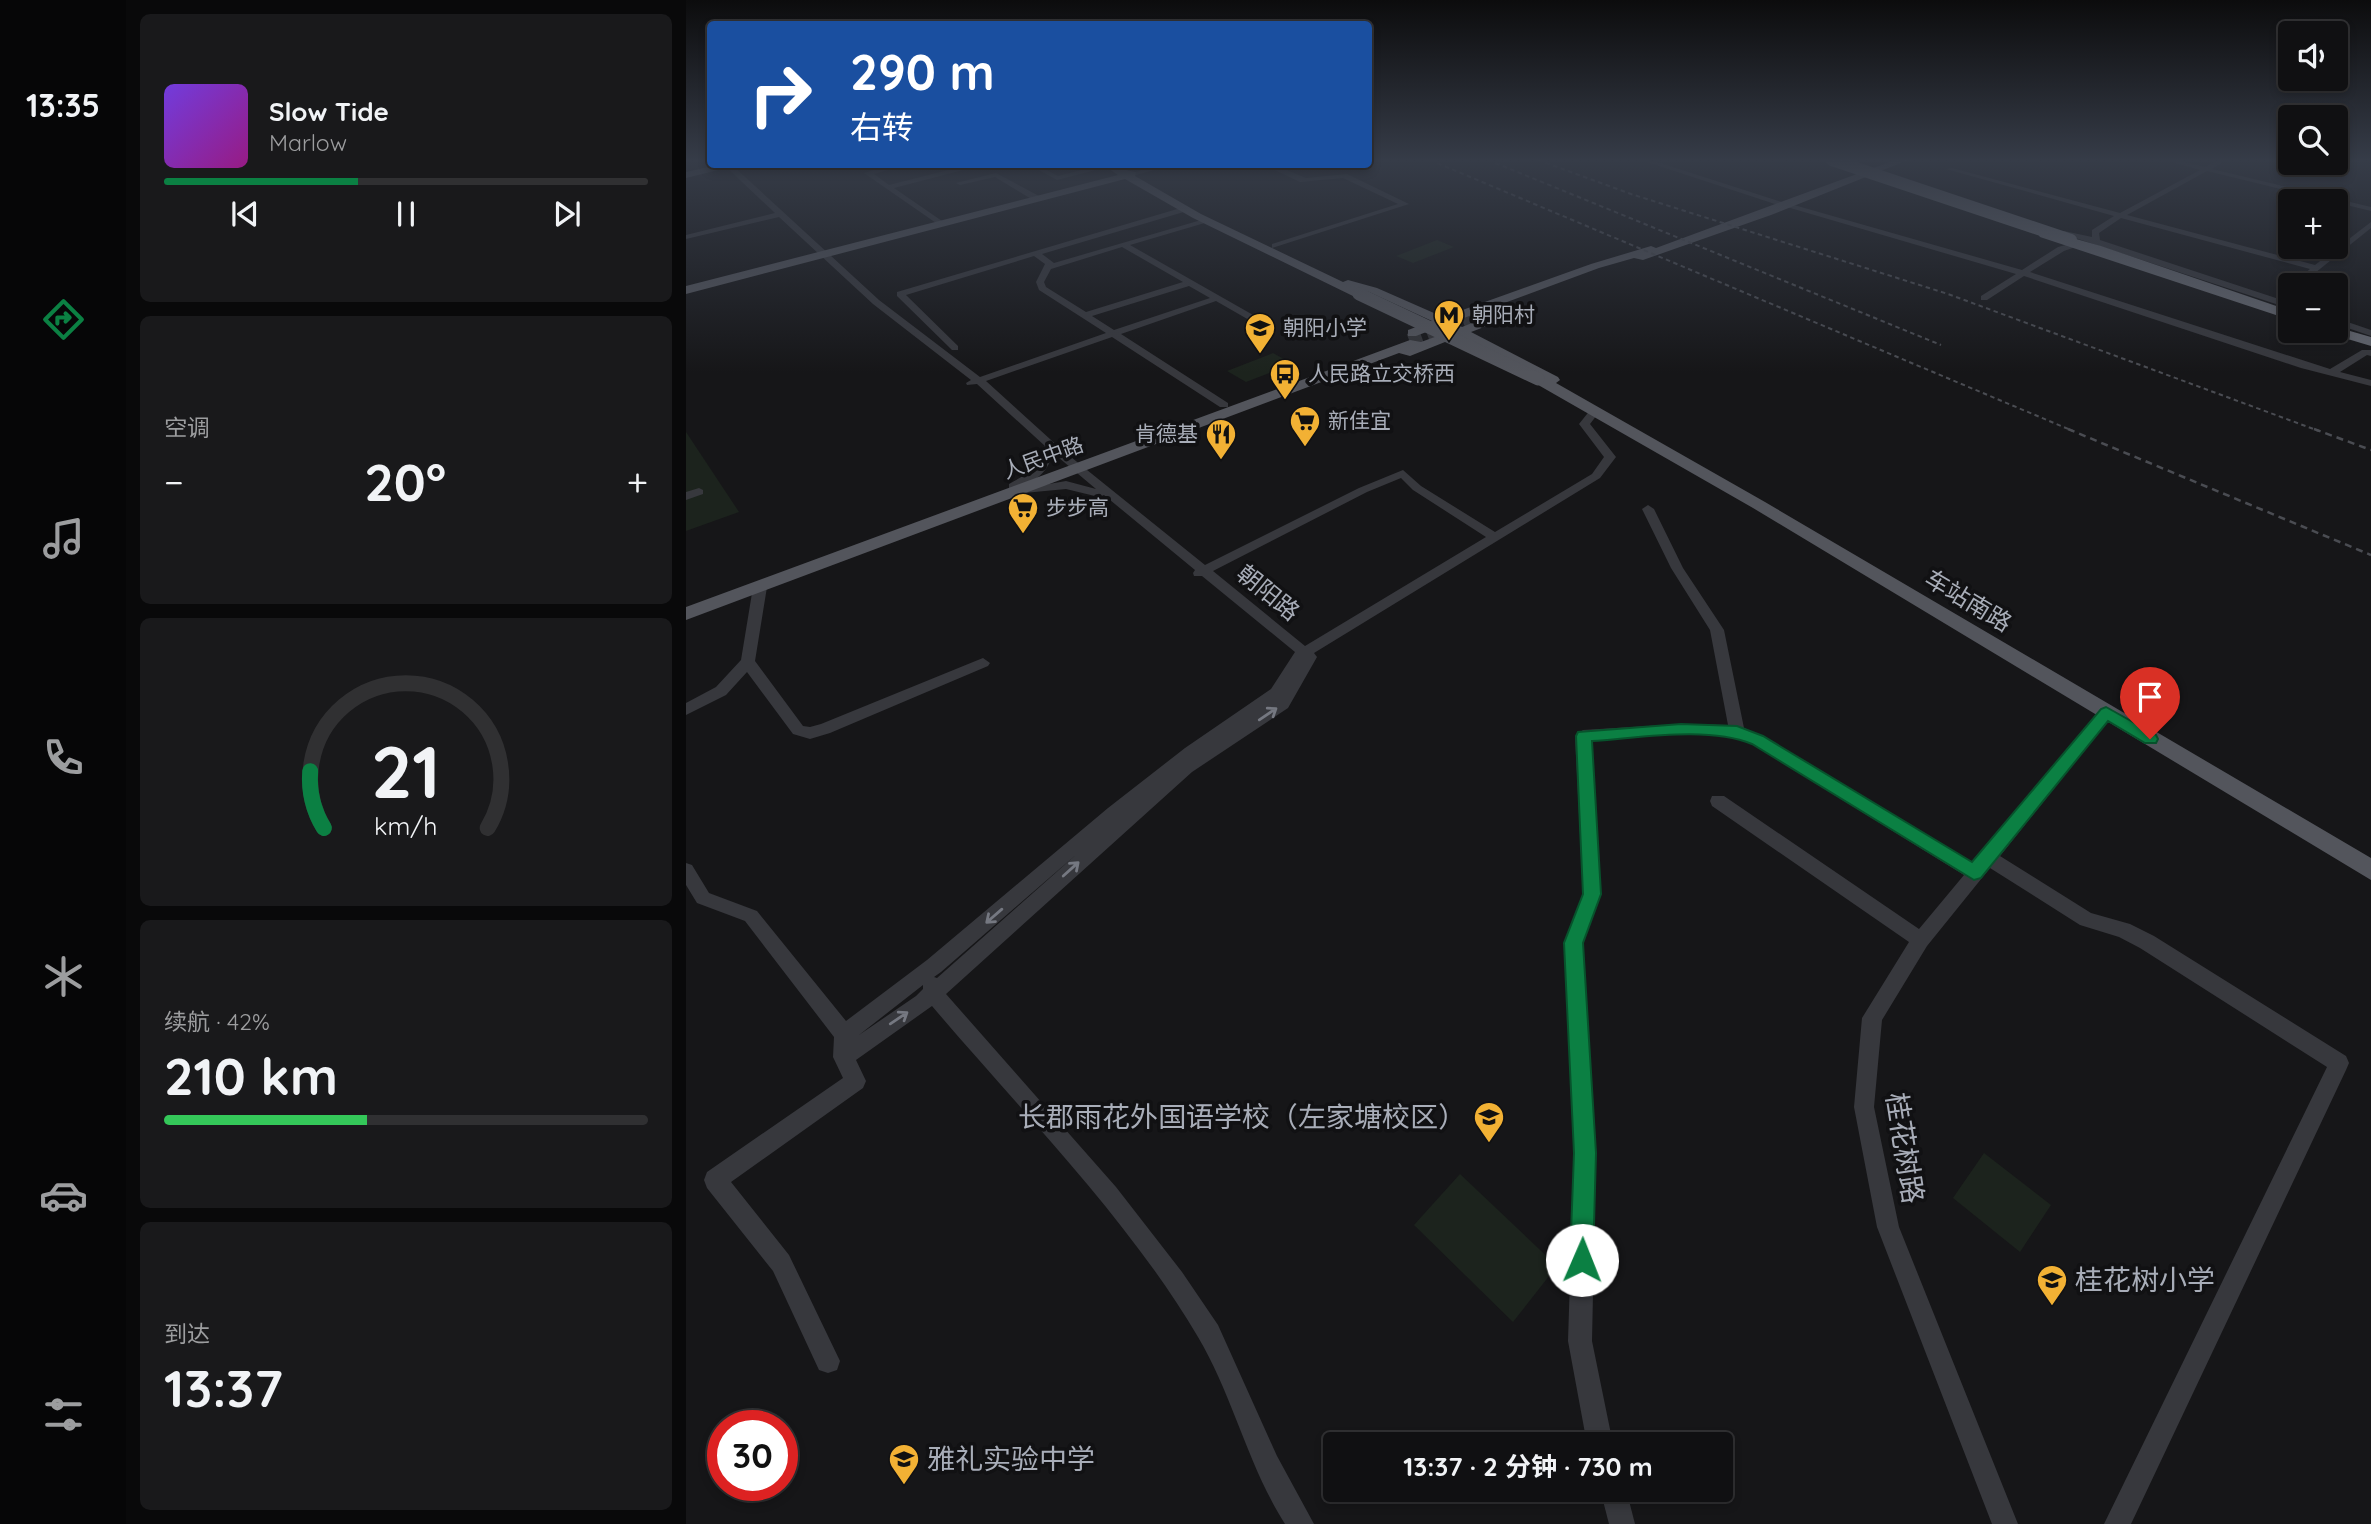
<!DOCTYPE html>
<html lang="zh">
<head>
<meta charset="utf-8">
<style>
	body { margin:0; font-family:Quicksand,"Noto Sans SC",sans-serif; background:#19191b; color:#f1f3f6; height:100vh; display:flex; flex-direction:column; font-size:26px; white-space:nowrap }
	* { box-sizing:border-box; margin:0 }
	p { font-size:23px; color:#9c9d9f }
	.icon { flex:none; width:38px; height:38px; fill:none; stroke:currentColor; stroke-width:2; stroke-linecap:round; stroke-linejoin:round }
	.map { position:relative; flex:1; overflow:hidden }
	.panel { display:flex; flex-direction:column; gap:14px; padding:14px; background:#09090a; width:560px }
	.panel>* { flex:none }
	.banner { position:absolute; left:21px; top:21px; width:665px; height:147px; border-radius:7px; box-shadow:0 4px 10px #0003,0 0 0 2px #303032; background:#1a4fa0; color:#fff; overflow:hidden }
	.fabs { position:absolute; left:1592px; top:21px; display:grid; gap:14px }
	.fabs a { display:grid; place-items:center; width:70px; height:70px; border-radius:7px; background:#101012; box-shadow:0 4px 10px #0003,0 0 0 2px #303032; font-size:35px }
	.speed { position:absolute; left:21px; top:1410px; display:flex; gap:14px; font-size:35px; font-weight:700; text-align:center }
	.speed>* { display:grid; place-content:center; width:91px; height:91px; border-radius:50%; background:#101012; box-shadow:0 4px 10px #0003,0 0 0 2px #303032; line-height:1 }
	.speed .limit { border:10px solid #d22; background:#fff; color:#111 }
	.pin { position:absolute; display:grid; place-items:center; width:60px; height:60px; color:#fff; margin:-72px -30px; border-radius:50% 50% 50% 0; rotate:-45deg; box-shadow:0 0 7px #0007 }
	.pin .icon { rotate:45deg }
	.me { position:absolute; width:77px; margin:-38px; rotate:1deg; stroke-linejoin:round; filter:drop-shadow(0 0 5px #0008) }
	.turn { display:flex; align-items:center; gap:24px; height:147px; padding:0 28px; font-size:32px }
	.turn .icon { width:91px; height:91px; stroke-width:2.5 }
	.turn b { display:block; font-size:49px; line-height:60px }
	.big { font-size:52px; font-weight:700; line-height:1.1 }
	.panel .tile { flex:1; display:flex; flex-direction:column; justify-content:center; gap:10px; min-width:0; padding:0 24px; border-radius:10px; background:#19191b }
	.panel .dial { align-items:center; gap:0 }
	.dial svg { height:182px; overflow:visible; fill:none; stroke:#303032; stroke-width:7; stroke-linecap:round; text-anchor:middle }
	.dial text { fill:#f1f3f6; stroke:none }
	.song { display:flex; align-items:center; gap:21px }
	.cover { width:84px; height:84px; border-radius:10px; background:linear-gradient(135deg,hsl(260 70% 55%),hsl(310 70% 35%)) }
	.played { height:7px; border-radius:4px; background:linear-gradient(90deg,#0b8043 40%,#303032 40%) }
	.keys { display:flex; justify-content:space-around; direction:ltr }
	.heat { display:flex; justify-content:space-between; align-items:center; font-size:38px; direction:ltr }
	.charge { height:10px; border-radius:5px; background:linear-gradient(90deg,#34c759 42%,#303032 0) }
	.trip { position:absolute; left:637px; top:1432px; width:410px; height:70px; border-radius:7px; background:#101012; box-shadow:0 4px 10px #0003,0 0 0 2px #303032; font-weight:700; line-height:70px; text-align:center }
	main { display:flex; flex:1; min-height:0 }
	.dock { display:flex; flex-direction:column; width:126px; justify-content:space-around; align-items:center; background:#060607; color:#9c9d9f }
	.dock .icon { width:49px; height:49px }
	.dock .on { color:#0b8043 }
	.dock b { font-size:32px; color:#f1f3f6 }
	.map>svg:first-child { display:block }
	.green { fill:#1c231d }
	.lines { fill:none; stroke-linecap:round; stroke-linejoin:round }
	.major-tunnel { stroke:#333438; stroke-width:13; stroke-dasharray:13 6; stroke-linecap:butt }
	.minor { fill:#37383d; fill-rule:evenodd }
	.major { fill:#53555c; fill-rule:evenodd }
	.highway { fill:#63666e; fill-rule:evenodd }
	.rail-far1 { stroke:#4a4c52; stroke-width:2; stroke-dasharray:4.5 3.5; stroke-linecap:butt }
	.rail { stroke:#4a4c52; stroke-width:2.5; stroke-dasharray:7 5; stroke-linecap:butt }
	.major-bridge { stroke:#53555c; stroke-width:13 }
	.highway-bridge { stroke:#63666e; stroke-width:12 }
	.oneway { stroke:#757881 }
	.route { fill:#0b8043; stroke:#07532c; stroke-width:2 }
	.labels { text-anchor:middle; stroke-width:7; stroke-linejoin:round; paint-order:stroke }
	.far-poi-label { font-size:21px; fill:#a8adb8; stroke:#111113; text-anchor:start }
	.far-street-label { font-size:21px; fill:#a8adb8; stroke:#111113 }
	.street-label { font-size:24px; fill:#a8adb8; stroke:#111113 }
	.near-poi-label { font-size:28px; fill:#a8adb8; stroke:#111113; text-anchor:start }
	.near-street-label { font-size:28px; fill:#a8adb8; stroke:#111113 }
</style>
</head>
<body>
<main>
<nav class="dock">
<b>13:35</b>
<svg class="icon on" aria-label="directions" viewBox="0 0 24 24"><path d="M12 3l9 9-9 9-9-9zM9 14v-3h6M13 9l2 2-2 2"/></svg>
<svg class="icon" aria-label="music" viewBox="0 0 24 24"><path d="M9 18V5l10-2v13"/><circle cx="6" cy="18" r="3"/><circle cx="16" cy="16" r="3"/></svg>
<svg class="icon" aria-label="phone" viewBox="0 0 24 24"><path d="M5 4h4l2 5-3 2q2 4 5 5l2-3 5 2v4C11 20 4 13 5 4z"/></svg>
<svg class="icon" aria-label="climate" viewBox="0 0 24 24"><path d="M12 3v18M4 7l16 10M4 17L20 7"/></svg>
<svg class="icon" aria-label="car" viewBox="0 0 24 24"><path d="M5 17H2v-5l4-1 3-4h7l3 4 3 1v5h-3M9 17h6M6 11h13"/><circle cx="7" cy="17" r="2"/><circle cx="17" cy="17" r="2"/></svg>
<svg class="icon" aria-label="filters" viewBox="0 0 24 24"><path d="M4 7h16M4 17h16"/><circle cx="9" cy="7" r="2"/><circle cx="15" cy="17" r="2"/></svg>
</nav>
<section class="panel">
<div class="tile">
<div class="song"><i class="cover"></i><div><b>Slow Tide</b><p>Marlow</p></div></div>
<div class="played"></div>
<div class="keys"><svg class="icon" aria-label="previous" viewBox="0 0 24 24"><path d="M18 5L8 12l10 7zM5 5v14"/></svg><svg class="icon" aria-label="pause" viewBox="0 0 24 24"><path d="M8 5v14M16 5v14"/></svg><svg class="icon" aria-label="next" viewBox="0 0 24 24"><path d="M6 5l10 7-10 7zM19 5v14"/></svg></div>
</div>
<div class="tile"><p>空调</p>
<div class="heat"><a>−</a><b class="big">20°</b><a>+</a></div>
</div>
<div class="tile dial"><svg viewBox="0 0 100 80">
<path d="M14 69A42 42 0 1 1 86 69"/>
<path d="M14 69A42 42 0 0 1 8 44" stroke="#0b8043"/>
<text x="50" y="56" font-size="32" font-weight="700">21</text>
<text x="50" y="72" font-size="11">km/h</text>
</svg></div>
<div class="tile"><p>续航 · 42%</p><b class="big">210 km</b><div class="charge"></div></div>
<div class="tile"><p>到达</p><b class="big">13:37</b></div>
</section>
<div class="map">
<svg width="1685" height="1524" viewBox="0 0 1685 1524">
	<rect width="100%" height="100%" fill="#161618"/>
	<g class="green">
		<polygon points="751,240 768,247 727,263 710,256"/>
		<polygon points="587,353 607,364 560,382 541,371"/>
		<polygon points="0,432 53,512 0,531"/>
		<polygon points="1298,1153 1365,1205 1334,1252 1267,1198"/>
		<polygon points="774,1174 871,1266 827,1322 728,1225"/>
	</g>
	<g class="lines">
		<polyline class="major-tunnel" points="723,340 786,317"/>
		<g class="minor">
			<polygon points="955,160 965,160 1099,203 1092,205"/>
			<polygon points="1479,160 1491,160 1519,167 1532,160 1540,160 1526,169 1685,207 1685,211 1521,171 1441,215 1629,265 1685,222 1685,228 1614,285 1605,285 1624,269 1435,218 1413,233 1414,240 1605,303 1605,309 1374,233 1378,231 1406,237 1406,230 1428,216 1260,169 1266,168 1434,213 1514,170"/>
			<path d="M 37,164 L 45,164 L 193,300 L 294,377 L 420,333 L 353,290 L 350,282 L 359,264 L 348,256 L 220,295 L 272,346 L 272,350 L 266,350 L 211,296 L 211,292 L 498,207 L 501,211 L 356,254 L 368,263 L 522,218 L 522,222 L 444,245 L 583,324 L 583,328 L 577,328 L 530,301 L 435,334 L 542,403 L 542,407 L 534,407 L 426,337 L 300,381 L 375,449 L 519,565 L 673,488 L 717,470 L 735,486 L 809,532 L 906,474 L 918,457 L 893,424 L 905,409 L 914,411 L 904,424 L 930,457 L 914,478 L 628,653 L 631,657 L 602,708 L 506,772 L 260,994 L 430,1187 L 496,1272 L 532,1325 L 591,1456 L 628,1524 L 599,1524 C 562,1466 547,1396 512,1337 C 442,1218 335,1111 246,1006 L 170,1060 L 180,1081 L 177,1088 L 45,1182 L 103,1255 L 154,1361 L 151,1370 L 142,1373 L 133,1370 L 87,1271 L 21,1188 L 18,1180 L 21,1172 L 157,1078 L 147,1057 L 148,1037 L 59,921 L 11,903 L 0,885 L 0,863 L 6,865 L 23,893 L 71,911 L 160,1021 L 241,960 L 422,808 L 499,748 L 585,689 L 609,652 L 516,576 L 508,576 L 507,573 L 509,570 L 418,495 L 413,497 L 380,489 L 328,494 L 328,490 L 380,481 L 410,489 L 366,452 C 366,471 341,490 323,488 L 323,484 C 338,475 357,469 354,449 L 359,446 L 291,384 L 281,385 L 280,383 L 285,380 L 187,304 L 93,217 L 0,239 L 0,235 L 89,213 ZM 436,247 L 497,282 L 400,312 L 360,287 L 358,282 L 365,269 ZM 503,286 L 524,298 L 428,330 L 406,316 ZM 715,478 L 727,490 L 800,537 L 619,646 L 527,571 L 681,492 ZM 392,853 L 251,978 L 248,977 L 255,972 ZM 237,985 L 237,989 L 230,996 L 173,1035 Z"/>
			<polygon points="208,164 222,164 188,174 203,185 286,164 300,164 208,188 256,221 253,225 178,173"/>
			<polygon points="419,164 425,166 371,180 351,169 357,168 372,176"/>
			<polygon points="476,164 489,164 447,176 443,174"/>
			<polygon points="576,164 586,164 620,178 661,174 723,204 586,248 586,244 712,204 657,178 614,182"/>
			<polygon points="310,173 353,196 354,198 347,200 309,177 274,185 270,183"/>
			<polygon points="1101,203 1336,270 1372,247 1392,242 1392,246 1378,251 1344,272 1644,369 1676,350 1685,350 1685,356 1681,355 1654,372 1685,380 1685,386 1615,368 1338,276 1301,300 1295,300 1295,296 1330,274 1101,207"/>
			<polygon points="1650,318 1685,330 1685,336 1650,324"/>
			<polygon points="13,488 17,490 17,494 0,500 0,492"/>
			<path d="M 962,505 L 968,509 L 997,568 L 1038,630 L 1058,728 L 1076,736 L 1288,863 L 1415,709 L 1425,709 L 1428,713 L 1425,717 L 1314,856 L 1405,913 L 1444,924 L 1468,936 L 1660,1056 L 1663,1063 L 1660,1070 L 1445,1524 L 1418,1524 L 1641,1067 L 1454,948 L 1433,937 L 1394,925 L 1304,868 L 1241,946 L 1196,1020 L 1188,1107 L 1213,1227 L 1332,1524 L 1306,1524 L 1191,1227 L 1168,1107 L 1176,1018 L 1223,942 L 1026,806 L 1024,801 L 1026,796 L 1038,796 L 1233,929 L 1278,875 L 1066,744 C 1026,726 949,738 905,741 L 915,894 L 896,943 L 910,1153 L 906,1341 L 927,1444 L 901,1444 L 882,1341 L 888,1153 L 878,943 L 897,894 L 889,736 L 897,730 L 995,724 L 1042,725 L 1024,630 L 985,568 L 956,509 Z"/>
			<polygon points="74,583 81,587 69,661 117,726 124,727 135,724 292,660 297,658 304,663 302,666 144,733 124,739 107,734 61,672 40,695 0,715 0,703 30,687 55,660 67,587"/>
			<polygon points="914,1489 940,1489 949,1524 923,1524"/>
		</g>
		<g class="major">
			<path d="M 1209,160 L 1222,160 L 1085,215 L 957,260 L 948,258 L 913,268 L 767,322 L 776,327 L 806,315 L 814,315 L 814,321 L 785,332 L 872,377 L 874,380 L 870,383 L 1079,502 L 1685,858 L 1685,880 L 1067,508 L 847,382 L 845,379 L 849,376 L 774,336 L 724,356 L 713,353 L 0,620 L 0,607 L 724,340 L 735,342 L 765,331 L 756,326 L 730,336 L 722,336 L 722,330 L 746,321 L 683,292 L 674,290 L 679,294 L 677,297 L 669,297 L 507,218 L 439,179 L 0,294 L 0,286 L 432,175 L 416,164 C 429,164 438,171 450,172 L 449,176 L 515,214 L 657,282 L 662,280 L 691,288 L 757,317 L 905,264 L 965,246 L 970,248 Z"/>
			<polygon points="36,164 56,164 0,178 0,172"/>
		</g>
		<g class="highway">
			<polygon points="1358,230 1415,246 1605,311 1605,320 1354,237 1352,234"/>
			<polygon points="1650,327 1685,337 1685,346 1645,334 1643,331 1650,331"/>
		</g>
		<g class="rail-far1">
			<polyline points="744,160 1387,431"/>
			<polyline points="802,160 1255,345"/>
			<polyline points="852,160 945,194 1262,294 1633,431"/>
		</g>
		<g class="rail">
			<polyline points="1382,429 1685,555"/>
			<polyline points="1628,429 1685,450"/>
		</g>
		<polyline class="major-bridge" points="673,294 852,379"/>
		<polyline class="highway-bridge" points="1146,160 1385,240"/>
	</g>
	<defs><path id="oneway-shaft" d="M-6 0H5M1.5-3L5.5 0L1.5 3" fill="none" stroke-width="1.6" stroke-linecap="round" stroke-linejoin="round" transform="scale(1.75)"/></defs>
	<g class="oneway">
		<use href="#oneway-shaft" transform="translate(582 714) rotate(-34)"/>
		<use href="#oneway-shaft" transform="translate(385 869) rotate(-42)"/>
		<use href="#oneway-shaft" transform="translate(308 916) rotate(139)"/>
		<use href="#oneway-shaft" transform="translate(213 1018) rotate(-34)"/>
	</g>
	<linearGradient id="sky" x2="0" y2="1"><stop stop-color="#0c0c0d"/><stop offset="0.43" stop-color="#363c48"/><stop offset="1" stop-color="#363c48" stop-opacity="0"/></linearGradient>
	<rect width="1685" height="373" fill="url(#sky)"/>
	<path class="route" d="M 1420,707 L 1470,735 L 1472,739 L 1470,743 L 1459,743 L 1422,721 L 1295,878 L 1288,880 L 1066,744 C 1022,726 953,738 906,741 L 915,894 L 897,943 L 910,1153 L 907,1260 L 904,1269 L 896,1272 L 888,1269 L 884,1260 L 888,1153 L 878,943 L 897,894 L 890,736 L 892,732 L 995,724 L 1051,726 L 1077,736 L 1286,862 L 1415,709 Z"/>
	<defs>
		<g id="metro-pin" transform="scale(1.575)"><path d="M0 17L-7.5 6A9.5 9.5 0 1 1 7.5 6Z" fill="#f2b134" stroke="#111113"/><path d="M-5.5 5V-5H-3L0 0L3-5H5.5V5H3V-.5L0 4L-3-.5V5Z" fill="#111"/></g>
		<g id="school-pin" transform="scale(1.575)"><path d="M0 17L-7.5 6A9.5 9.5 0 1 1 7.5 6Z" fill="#f2b134" stroke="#111113"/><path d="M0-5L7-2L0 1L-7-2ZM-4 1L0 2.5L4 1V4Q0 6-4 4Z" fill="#111"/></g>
		<g id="bus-pin" transform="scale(1.575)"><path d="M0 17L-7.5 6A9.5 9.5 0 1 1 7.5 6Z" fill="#f2b134" stroke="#111113"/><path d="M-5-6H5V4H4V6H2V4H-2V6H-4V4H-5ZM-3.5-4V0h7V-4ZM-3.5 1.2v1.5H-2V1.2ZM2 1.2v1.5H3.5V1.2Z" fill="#111"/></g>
		<g id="supermarket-pin" transform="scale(1.575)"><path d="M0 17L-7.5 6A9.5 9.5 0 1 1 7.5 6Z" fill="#f2b134" stroke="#111113"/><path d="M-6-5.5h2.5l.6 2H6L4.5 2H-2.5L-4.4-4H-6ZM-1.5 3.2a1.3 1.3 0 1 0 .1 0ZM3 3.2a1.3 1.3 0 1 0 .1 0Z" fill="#111"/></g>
		<g id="restaurant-pin" transform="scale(1.575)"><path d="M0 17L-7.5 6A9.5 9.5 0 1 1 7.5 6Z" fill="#f2b134" stroke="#111113"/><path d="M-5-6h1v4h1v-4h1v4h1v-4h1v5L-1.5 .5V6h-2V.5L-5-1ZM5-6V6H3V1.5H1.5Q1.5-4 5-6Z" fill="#111"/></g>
	</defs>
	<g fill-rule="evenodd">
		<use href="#metro-pin" x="763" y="315"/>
		<use href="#school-pin" x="574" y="328"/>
		<use href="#bus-pin" x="599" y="374"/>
		<use href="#supermarket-pin" x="619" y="421"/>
		<use href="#restaurant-pin" x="535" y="434"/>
		<use href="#supermarket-pin" x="337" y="508"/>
		<use href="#school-pin" x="803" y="1117"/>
		<use href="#school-pin" x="1366" y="1280"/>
		<use href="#school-pin" x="218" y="1459"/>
	</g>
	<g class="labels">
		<g class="far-poi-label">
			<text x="786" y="322">朝阳村</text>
			<text x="597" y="335">朝阳小学</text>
			<text x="622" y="381">人民路立交桥西</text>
			<text x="642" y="428">新佳宜</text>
			<text x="512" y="441" text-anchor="end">肯德基</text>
			<text x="360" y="515">步步高</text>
		</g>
		<g class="far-street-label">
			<text transform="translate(357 458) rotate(-20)" y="7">人民中路</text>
		</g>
		<g class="street-label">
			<text transform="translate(582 593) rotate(39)" y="8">朝阳路</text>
			<text transform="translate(1282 601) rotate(31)" y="8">车站南路</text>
		</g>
		<g class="near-poi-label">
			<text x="780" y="1127" text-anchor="end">长郡雨花外国语学校（左家塘校区）</text>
			<text x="1389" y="1290">桂花树小学</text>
			<text x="241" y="1469">雅礼实验中学</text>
		</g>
		<g class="near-street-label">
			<text transform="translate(1219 1148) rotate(81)" y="10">桂花树路</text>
		</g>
	</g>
</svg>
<div class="fabs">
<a><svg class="icon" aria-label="sound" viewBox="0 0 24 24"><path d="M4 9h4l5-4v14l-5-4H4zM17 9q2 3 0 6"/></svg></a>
<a><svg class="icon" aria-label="search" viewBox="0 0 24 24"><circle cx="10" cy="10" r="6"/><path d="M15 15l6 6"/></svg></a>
<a>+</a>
<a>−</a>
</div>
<div class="speed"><div class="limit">30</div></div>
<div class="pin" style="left:1464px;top:739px;background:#d93025"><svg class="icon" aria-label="arrive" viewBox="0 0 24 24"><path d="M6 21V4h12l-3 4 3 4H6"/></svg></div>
<svg class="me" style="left:896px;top:1260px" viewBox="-20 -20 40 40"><circle r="19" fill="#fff"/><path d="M0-13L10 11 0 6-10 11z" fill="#0b8043"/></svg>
<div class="trip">13:37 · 2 分钟 · 730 m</div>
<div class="banner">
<div class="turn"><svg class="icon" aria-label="right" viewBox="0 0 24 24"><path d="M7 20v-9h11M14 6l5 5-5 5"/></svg><div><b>290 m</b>右转</div></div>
</div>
</div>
</main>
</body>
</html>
